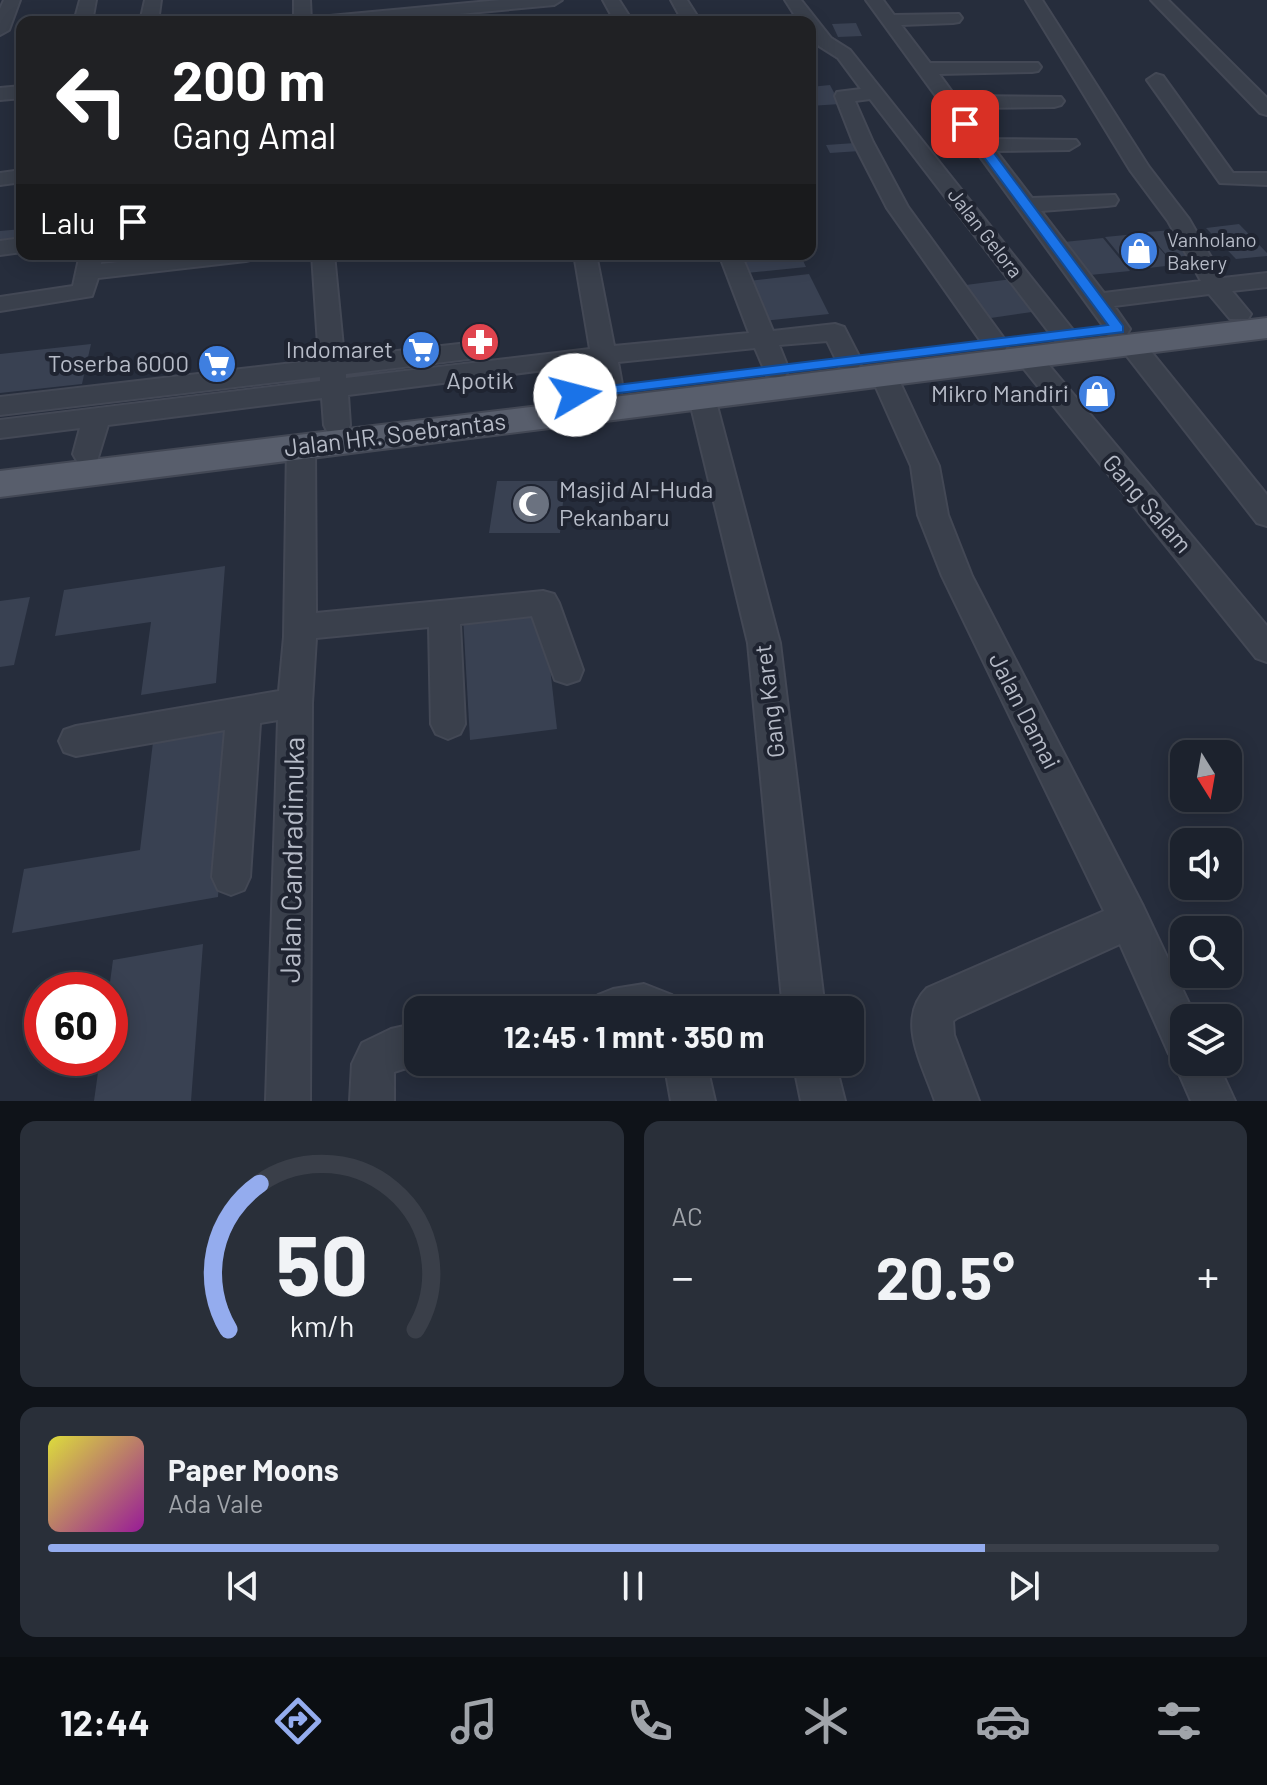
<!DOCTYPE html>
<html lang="id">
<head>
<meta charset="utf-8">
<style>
	body { margin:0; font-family:Barlow,sans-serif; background:#292f39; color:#f1f3f6; height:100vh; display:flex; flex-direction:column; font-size:30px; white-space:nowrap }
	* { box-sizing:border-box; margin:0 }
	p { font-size:26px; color:#a0a4aa }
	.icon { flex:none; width:44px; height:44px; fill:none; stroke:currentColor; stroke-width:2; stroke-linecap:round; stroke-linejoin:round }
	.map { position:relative; height:1101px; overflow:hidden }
	.drawer { display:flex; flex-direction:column; gap:20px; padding:20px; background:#0f1319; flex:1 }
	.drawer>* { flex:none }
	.banner { position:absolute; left:16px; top:16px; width:800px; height:244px; border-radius:16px; box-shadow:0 4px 20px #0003,0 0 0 2px #3a3f49; background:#202124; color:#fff; overflow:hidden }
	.needle { width:52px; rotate:169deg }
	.controls { position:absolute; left:1170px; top:740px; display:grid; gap:16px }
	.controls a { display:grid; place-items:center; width:72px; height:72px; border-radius:16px; background:#1c222d; box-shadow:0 4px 20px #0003,0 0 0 2px #3a3f49; font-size:40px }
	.speed { position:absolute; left:24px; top:972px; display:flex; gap:16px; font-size:40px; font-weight:700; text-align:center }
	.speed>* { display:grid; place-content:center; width:104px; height:104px; border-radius:50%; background:#1c222d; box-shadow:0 4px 20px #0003,0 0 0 2px #3a3f49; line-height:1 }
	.speed .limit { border:12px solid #d22; background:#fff; color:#111 }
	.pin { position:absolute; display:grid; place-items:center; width:68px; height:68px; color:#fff; margin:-34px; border-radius:16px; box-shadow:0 4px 12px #0006 }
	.me { position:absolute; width:88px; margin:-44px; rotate:82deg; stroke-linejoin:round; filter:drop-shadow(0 0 6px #0008) }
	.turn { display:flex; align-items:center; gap:28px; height:168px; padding:0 24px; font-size:36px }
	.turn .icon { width:104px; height:104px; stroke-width:2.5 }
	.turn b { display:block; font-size:56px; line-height:68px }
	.then { display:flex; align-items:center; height:76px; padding:0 24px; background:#0003; gap:16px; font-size:30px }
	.big { font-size:60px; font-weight:700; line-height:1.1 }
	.drawer .widget { flex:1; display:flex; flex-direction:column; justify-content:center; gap:12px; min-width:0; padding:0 28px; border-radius:16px; background:#292f39 }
	.drawer .dial { align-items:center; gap:0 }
	.dial svg { height:208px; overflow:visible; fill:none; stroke:#3a3f49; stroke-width:7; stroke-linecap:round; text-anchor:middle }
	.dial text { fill:#f1f3f6; stroke:none }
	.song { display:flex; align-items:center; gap:24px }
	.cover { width:96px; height:96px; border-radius:12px; background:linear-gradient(135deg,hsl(60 70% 55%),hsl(300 70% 35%)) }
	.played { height:8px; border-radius:4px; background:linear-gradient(90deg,#94acee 80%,#3a3f49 80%) }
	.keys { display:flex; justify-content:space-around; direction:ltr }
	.heat { display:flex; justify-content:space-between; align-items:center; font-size:44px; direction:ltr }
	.drawer .tiles { flex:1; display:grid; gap:20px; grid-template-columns:1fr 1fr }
	.widget:last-child { grid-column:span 2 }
	.trip { position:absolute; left:404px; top:996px; width:460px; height:80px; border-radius:16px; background:#1c222d; box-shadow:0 4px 20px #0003,0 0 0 2px #3a3f49; font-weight:700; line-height:80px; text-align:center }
	.menu { display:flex; height:128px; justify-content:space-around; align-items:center; background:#0b0e12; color:#a0a4aa }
	.menu .icon { width:56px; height:56px }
	.menu .selected { color:#94acee }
	.menu b { font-size:36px; color:#f1f3f6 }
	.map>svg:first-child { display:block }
	.building { fill:#394152 }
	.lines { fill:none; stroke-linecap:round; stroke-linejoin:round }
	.minor-casing { stroke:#434855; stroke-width:4 }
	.major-casing { stroke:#434855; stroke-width:4 }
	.minor { fill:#3a404c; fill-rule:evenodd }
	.major { fill:#585e6c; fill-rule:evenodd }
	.route { fill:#1a73e8; stroke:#114b97; stroke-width:2 }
	.labels { text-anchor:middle; stroke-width:8; stroke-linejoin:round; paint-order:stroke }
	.far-street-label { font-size:20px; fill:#b6bbc7; stroke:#1f2431 }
	.far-poi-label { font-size:20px; fill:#b6bbc7; stroke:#1f2431; text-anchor:start }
	.poi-label { font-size:24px; fill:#b6bbc7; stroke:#1f2431; text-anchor:end }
	.street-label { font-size:24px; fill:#b6bbc7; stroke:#1f2431 }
	.near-street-label { font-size:28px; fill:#b6bbc7; stroke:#1f2431 }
</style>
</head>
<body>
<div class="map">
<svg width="1267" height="1101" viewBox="0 0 1267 1101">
	<rect width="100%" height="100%" fill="#262d3c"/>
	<g class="building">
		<polygon points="856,23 862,36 838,37 832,24"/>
		<polygon points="830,85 840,104 810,106 810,87"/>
		<polygon points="855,143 860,151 830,153 826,145"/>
		<polygon points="1239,224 1267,253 1267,256 1236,259 1206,228"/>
		<polygon points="22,229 22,241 0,244 0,231"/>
		<polygon points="1173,230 1200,262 1175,265 1147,232"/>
		<polygon points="1146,233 1174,265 1132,270 1105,237"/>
		<polygon points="1103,238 1130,271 1090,275 1064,242"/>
		<polygon points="736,254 800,254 806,267 746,273"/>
		<polygon points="809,274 829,314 763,321 748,281"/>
		<polygon points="1012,279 1039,311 984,319 958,286"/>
		<polygon points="91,344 82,384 0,393 0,354"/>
		<polygon points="497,481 565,481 560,533 489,533"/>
		<polygon points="225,566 216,683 141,695 151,622 55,636 64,590"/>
		<polygon points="30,597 14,665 0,667 0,601"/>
		<polygon points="543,606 557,729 470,740 463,616"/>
		<polygon points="229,730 218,897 12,933 24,869 140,850 153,742"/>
		<polygon points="203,944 191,1101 94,1101 100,1058 110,1058 109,990 113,960"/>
	</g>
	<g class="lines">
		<g class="minor-casing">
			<g id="minor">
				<polygon points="4,0 20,0 9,30 0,35 0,9"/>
				<polygon points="80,0 96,0 92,22 74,22"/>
				<polygon points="145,0 161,0 158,22 140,22"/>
				<polygon points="294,0 310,0 311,21 319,17 500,0 562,0 554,5 373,22 294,22"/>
				<polygon points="603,0 619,0 633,22 615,22"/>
				<polygon points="671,0 687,0 701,22 683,22"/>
				<polygon points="785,0 801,0 831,38 850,50 1073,330 1076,335 1073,340 1055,340 870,99 855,101 873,142 908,207 1008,344 1005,350 987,350 887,208 853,142 835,96 837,92 861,89 838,58 819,46 810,35 810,22 799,22"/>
				<polygon points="866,0 883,0 894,15 959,14 962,18 959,22 953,23 901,25 930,63 1038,63 1041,67 1038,71 1032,72 939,74 955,96 1061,97 1064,101 1061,105 1054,107 964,108 987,139 1076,140 1079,144 1069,150 996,151 1032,198 1115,195 1118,200 1115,205 1107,206 1041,211 1104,293 1201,281 1168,221 1130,170 1026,0 1042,0 1149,167 1189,219 1223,278 1267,273 1267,287 1232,291 1251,314 1248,319 1230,319 1209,294 1114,306 1130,329 1127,334 1109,334"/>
				<polygon points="1151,0 1168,0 1267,98 1267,115 1260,113"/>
				<polygon points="1156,74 1163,76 1233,173 1267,173 1267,185 1220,183 1147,80"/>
				<polygon points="22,86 22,98 0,100 0,88"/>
				<polygon points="22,170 22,182 0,185 0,173"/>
				<polygon points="22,238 22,252 0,255 0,241"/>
				<polygon points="80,254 102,254 101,264 186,254 257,254 254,259 246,261 98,278 92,296 0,311 0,297 73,286"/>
				<polygon points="312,254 334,254 344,357 468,343 477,345 481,351 477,357 468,359 346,374 346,378 590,349 574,254 596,254 614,346 749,333 719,254 741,254 773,331 835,324 844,327 862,362 858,368 840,368 827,341 779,345 789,370 785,376 776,378 767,376 755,348 618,362 623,390 619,396 610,399 601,396 593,364 585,365 588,395 584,401 575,404 566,401 562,395 560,368 348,395 350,425 347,431 337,434 327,431 324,425 322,398 108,425 97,461 87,464 77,461 73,454 80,428 0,438 0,420 320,381 320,377 0,415 0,397 319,360"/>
				<polygon points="1132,337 1141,339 1267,495 1267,526 1257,523 1123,351 1120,345 1123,339"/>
				<polygon points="1029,350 1038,352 1267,626 1267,662 1256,658 1020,364 1016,358 1020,352"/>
				<path d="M 884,368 L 893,370 L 897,376 L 939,466 L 948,515 L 972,576 L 1143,906 L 1196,1018 L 1184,1018 L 1184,1062 L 1217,1062 L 1235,1101 L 1191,1101 L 1174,1062 L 1176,1057 L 1169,1054 L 1120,944 L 957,1018 L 953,1021 L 954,1035 L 979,1101 L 935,1101 C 923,1065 895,1020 927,988 L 1104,911 L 942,576 L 918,515 L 911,466 L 871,376 L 875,370 Z"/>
				<polygon points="702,389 711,392 715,398 780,643 825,1010 783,1010 748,643 689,398 693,392"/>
				<polygon points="301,438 311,440 315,447 316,613 543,591 554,594 559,603 583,670 579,680 567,684 555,680 532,616 460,624 465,724 460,734 448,739 436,734 431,724 429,627 316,638 312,703 310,1101 266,1101 278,720 260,723 250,877 244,890 231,895 218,890 212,877 225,730 76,756 64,752 59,741 64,730 76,726 279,691 284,637 287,447 291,440"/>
				<polygon points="644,984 672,995 678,1010 592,1010 598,995 613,989"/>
				<polygon points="418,1023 418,1062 425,1062 394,1072 394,1101 350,1101 352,1064 362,1043 391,1029"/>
				<polygon points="664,1062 706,1062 715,1101 671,1101"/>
				<polygon points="793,1062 835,1062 845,1101 801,1101"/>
			</g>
		</g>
		<g class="major-casing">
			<polygon id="major" points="1267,318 1267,338 0,497 0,471"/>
		</g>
		<use href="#minor" class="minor"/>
		<use href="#major" class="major"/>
	</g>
	<polygon class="route" points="961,121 970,121 1123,326 1123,332 569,399 569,391 575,390 1108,325 961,126"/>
	<defs>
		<g id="shop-disc" transform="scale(2)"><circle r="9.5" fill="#3f7fe0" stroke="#1f2431"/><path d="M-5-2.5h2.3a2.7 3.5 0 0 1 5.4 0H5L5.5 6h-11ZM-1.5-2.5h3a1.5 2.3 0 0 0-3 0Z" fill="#fff"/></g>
		<g id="pharmacy-disc" transform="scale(2)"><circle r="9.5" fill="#e0444e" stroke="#1f2431"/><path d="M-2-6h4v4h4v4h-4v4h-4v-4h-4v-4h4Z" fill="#fff"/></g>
		<g id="supermarket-disc" transform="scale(2)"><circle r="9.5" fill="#3f7fe0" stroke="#1f2431"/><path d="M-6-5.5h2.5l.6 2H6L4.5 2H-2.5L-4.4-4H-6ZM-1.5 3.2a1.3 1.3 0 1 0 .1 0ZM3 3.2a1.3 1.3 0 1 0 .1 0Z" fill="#fff"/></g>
		<g id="mosque-disc" transform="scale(2)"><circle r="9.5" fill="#6b7280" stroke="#1f2431"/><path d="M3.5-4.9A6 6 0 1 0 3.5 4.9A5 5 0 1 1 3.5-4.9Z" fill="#fff"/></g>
	</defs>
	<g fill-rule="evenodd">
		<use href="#shop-disc" x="1139" y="251"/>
		<use href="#pharmacy-disc" x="480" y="342"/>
		<use href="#supermarket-disc" x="421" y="350"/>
		<use href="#supermarket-disc" x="217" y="364"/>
		<use href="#shop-disc" x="1097" y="394"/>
		<use href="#mosque-disc" x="531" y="504"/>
	</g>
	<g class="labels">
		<g class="far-street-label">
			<text transform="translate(985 233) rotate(52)" y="7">Jalan Gelora</text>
		</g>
		<g class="far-poi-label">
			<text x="1167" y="247">Vanholano<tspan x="1167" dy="23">Bakery</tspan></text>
		</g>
		<g class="poi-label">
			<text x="393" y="358">Indomaret</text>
			<text x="189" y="372">Toserba 6000</text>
			<text x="480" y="389" text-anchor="middle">Apotik</text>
			<text x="1069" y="402">Mikro Mandiri</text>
			<text x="559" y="498" text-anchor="start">Masjid Al-Huda<tspan x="559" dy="28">Pekanbaru</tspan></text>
		</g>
		<g class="street-label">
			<text transform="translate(395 435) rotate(-7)" y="8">Jalan HR. Soebrantas</text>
			<text transform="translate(1147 504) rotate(49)" y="8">Gang Salam</text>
			<text transform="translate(770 701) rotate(-97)" y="8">Gang Karet</text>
			<text transform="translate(1024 711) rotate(63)" y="8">Jalan Damai</text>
		</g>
		<g class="near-street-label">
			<text transform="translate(292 860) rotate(-89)" y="10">Jalan Candradimuka</text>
		</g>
	</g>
</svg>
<div class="controls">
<a><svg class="needle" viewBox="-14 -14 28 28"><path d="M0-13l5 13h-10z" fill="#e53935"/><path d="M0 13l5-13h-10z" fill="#a0a4aa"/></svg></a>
<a><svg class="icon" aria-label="sound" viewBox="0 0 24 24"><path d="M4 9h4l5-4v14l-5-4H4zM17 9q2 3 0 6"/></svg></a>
<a><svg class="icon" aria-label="search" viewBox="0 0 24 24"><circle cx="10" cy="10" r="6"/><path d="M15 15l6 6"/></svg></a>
<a><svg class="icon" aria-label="layers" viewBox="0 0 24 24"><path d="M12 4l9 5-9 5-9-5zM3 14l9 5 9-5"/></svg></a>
</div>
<div class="speed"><div class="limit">60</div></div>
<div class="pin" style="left:965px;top:124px;background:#d93025"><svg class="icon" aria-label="arrive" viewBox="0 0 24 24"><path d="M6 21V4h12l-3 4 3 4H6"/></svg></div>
<svg class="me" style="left:575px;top:395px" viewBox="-20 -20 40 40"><circle r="19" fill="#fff"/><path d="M0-13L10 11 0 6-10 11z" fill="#1a73e8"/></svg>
<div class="trip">12:45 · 1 mnt · 350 m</div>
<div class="banner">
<div class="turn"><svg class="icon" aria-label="left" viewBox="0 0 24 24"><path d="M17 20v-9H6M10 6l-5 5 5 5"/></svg><div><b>200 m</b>Gang Amal</div></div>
<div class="then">Lalu<svg class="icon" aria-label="arrive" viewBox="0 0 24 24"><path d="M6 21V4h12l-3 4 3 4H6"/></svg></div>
</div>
</div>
<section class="drawer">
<div class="tiles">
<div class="widget dial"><svg viewBox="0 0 100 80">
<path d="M14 69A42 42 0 1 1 86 69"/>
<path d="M14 69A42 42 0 0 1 26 13" stroke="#94acee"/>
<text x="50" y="56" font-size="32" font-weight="700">50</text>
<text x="50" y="72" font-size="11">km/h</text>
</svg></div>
<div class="widget"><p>AC</p>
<div class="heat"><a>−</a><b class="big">20.5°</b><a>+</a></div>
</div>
<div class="widget">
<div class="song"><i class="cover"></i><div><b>Paper Moons</b><p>Ada Vale</p></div></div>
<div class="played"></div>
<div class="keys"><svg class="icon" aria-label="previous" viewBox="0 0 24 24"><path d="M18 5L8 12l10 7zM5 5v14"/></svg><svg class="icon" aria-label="pause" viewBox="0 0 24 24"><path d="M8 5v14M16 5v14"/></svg><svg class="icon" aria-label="next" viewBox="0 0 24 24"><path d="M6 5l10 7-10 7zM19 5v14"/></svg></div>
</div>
</div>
</section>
<nav class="menu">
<b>12:44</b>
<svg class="icon selected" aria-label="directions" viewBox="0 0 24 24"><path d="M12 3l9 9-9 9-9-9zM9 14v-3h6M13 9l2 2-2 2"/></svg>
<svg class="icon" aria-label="music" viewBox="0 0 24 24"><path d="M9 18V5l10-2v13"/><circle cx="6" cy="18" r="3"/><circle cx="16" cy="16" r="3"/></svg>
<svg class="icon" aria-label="phone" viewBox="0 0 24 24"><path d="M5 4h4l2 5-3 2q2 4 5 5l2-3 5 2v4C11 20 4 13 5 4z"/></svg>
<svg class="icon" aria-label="climate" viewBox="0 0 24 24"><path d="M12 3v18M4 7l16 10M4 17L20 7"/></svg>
<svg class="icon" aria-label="car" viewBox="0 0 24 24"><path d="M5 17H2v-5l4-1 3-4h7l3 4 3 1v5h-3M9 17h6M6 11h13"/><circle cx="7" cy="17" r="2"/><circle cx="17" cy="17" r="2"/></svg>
<svg class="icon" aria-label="filters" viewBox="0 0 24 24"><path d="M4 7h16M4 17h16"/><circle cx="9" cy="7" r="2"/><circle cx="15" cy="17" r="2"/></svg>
</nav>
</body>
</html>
